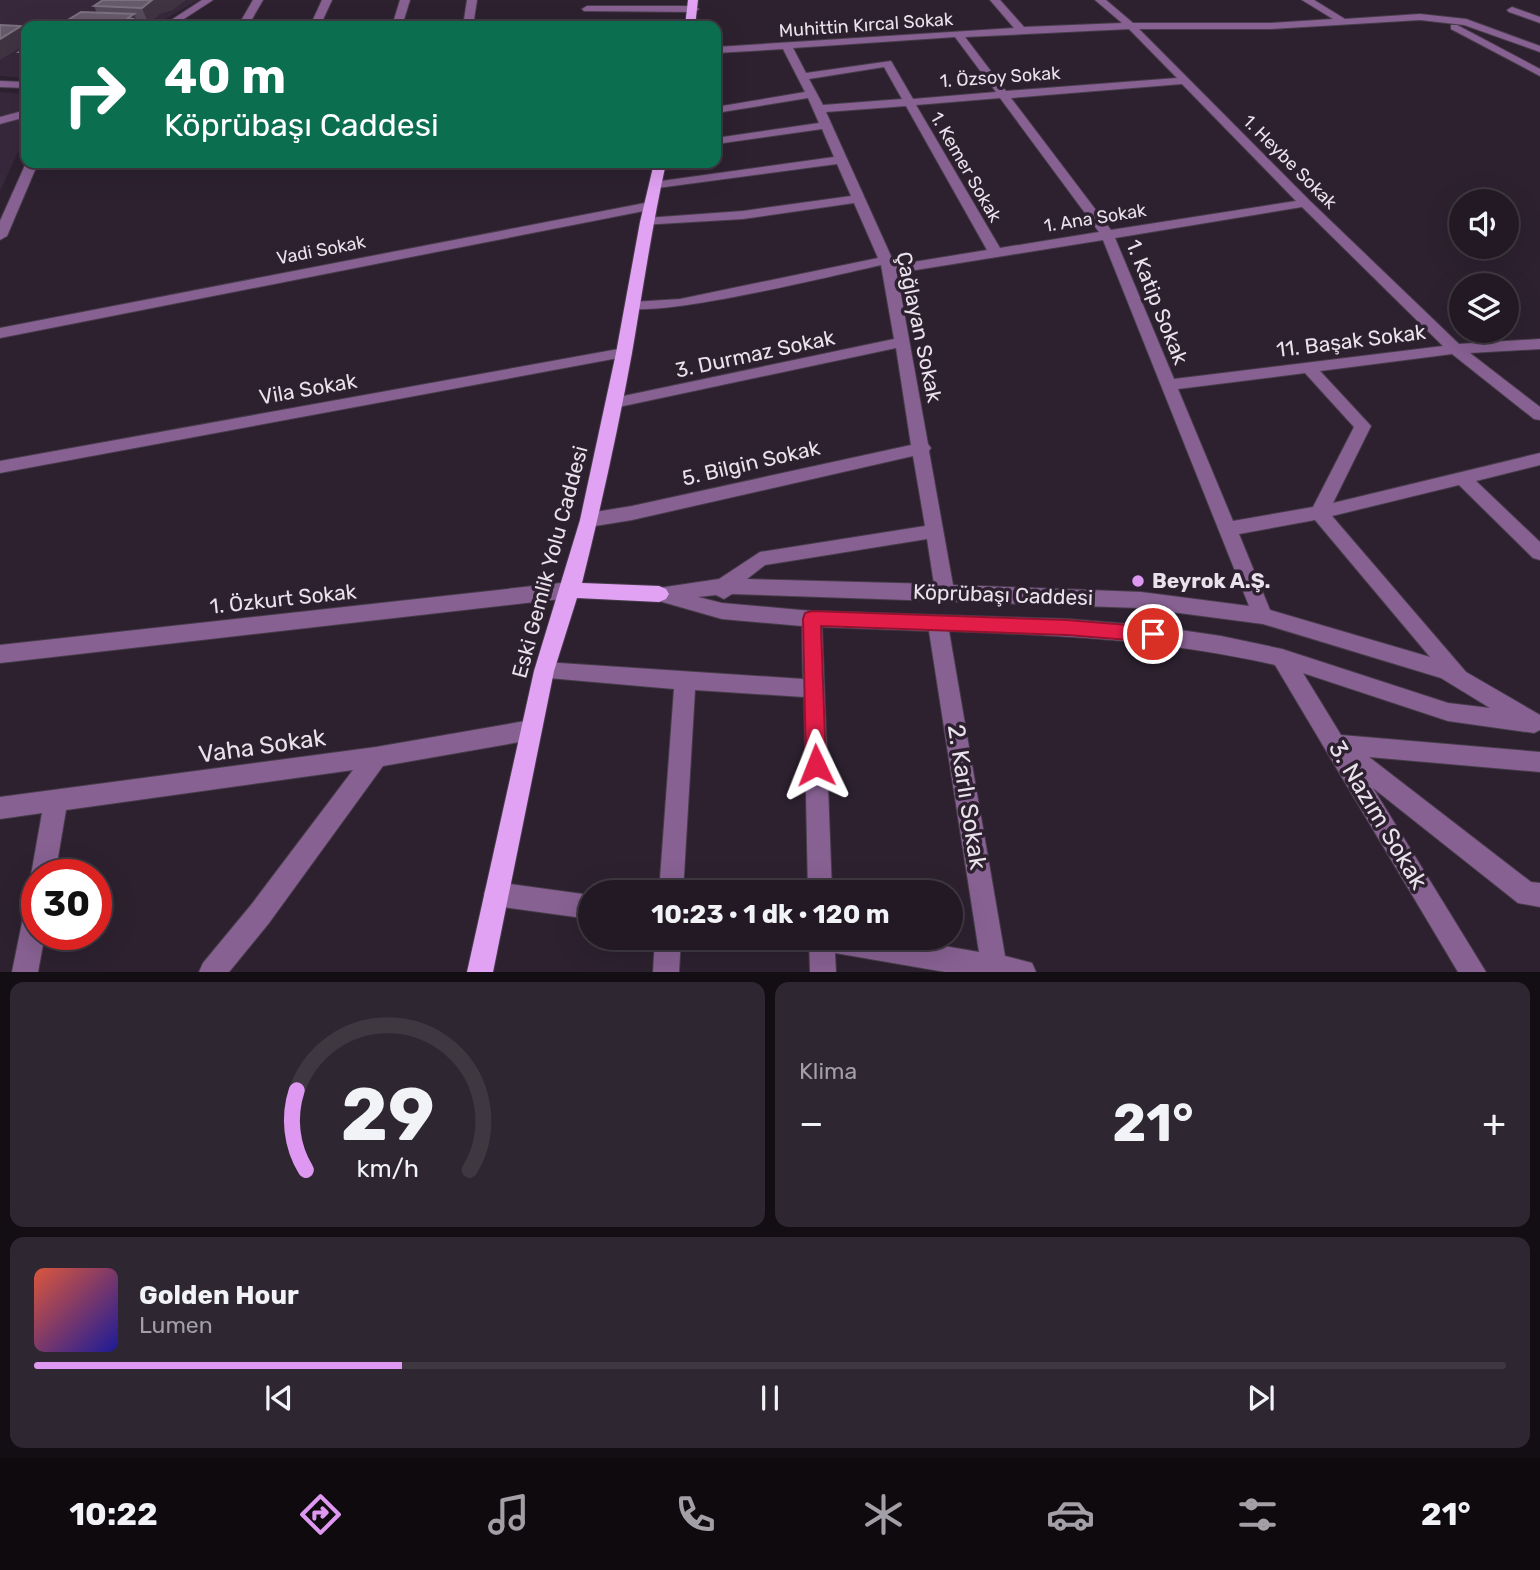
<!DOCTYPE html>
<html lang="tr">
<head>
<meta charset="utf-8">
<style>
	body { margin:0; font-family:Rubik,sans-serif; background:#2e2631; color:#f1f3f6; height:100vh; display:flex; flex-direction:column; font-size:26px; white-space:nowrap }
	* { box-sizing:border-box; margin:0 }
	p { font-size:23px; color:#a2a0a6 }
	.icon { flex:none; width:38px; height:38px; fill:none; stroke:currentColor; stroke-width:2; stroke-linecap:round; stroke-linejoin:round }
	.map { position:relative; height:972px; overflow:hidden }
	.drawer { display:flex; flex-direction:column; gap:10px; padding:10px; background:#130e14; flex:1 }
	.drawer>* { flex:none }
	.top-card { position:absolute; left:21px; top:21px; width:700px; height:147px; border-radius:14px; box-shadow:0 7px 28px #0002,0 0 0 2px #3f3841; background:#0b6e4f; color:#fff; overflow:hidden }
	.controls { position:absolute; left:1449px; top:189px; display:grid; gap:14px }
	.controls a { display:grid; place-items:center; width:70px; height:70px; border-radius:50%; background:#221924; box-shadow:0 7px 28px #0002,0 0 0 2px #3f3841; font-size:35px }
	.speed { position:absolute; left:21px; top:859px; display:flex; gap:14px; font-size:35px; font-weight:700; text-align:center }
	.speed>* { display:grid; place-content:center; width:91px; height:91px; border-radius:50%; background:#221924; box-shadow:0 7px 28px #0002,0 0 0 2px #3f3841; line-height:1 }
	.speed .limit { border:10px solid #d22; background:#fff; color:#111 }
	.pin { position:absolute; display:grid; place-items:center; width:60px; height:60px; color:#fff; margin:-30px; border:4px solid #fff; border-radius:50%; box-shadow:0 2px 7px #0007 }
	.me { position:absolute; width:77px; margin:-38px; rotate:358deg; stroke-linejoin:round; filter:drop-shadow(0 0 5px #0008) }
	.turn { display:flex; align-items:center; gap:24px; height:147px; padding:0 28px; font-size:32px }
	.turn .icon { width:91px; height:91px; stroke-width:2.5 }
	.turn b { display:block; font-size:49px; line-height:60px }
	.big { font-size:52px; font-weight:700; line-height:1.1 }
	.drawer .card { flex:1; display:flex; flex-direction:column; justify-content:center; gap:10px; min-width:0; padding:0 24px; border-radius:14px; background:#2e2631 }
	.drawer .dial { align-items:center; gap:0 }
	.dial svg { height:182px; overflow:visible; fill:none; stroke:#3f3841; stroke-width:7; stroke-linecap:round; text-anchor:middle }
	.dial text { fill:#f1f3f6; stroke:none }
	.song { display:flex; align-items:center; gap:21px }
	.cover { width:84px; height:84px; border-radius:10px; background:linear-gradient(135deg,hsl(10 70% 55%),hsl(240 70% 35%)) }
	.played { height:7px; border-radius:4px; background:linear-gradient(90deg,#de98f2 25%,#3f3841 25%) }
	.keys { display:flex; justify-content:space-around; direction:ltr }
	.heat { display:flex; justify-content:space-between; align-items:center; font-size:38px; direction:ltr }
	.drawer .tiles { flex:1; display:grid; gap:10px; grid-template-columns:1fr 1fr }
	.card:last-child { grid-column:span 2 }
	.trip { position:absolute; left:578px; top:880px; width:385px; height:70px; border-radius:35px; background:#221924; box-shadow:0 7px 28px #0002,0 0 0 2px #3f3841; font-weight:700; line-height:70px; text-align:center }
	.menu { display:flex; height:112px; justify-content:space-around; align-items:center; background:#0e0a0e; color:#a2a0a6 }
	.menu .icon { width:49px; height:49px }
	.menu .current { color:#de98f2 }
	.menu b { font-size:32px; color:#f1f3f6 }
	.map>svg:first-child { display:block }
	.built { fill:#38283c }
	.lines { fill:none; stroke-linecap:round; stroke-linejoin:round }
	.minor-casing { stroke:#473c4a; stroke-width:2 }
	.major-casing { stroke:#473c4a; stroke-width:2 }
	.minor { fill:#876192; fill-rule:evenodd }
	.major { fill:#e1a2f3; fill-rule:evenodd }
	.wall { fill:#574b5b }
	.shaded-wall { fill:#403443 }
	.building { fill:#675b6b; stroke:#7b707f; stroke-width:2 }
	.route { fill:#e11d48; stroke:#92132f; stroke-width:2 }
	.poi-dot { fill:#de98f2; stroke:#2d2130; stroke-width:2.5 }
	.labels { text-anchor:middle; stroke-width:7; stroke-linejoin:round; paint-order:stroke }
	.far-street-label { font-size:18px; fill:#e9e1ec; stroke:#2d2130 }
	.street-label { font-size:21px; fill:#e9e1ec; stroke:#2d2130 }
	.poi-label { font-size:21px; font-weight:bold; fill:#e9e1ec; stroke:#2d2130; text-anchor:start }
	.near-street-label { font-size:24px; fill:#e9e1ec; stroke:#2d2130 }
</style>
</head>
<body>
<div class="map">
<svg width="1540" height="972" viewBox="0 0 1540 972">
	<rect width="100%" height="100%" fill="#2d2130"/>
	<g class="built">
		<polygon points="0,0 198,0 153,26 26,26 26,78 0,76"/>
		<polygon points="0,92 24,94 26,97 26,134 0,191"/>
	</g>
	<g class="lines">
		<g class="minor-casing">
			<g id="minor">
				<polygon points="202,0 213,0 173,26 162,26"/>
				<polygon points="253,0 263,0 248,26 238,26"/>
				<polygon points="322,0 332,0 320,26 310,26"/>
				<polygon points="400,0 410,0 402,26 392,26"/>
				<polygon points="467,0 477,0 473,26 463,26"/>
				<path d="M 990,0 L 1000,0 L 1024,27 L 1122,23 L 1095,0 L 1106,0 L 1133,23 L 1271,23 L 1333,19 L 1302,0 L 1314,0 L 1345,19 L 1420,14 L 1466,19 L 1540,46 L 1540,52 L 1464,25 L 1420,20 L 1271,29 L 1139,29 L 1309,200 L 1459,344 L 1540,339 L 1540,349 L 1470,353 L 1540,407 L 1540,420 L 1534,419 L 1452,354 L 1320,371 L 1371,426 L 1333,503 L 1540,453 L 1540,465 L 1476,481 L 1540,542 L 1540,560 L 1533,558 L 1459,485 L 1332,516 L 1466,672 L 1540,715 L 1540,730 L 1534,733 L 1448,721 L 1303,673 L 1341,735 L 1540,752 L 1540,772 L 1369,757 L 1531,882 L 1540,883 L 1540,907 L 1518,903 L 1373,788 L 1486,972 L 1458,972 L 1275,665 C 1167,640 1060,635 949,631 L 1005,956 L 1032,963 L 1036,972 L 945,972 L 835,953 L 836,972 L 810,972 L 809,938 L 898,938 L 979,952 L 929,631 L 822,627 L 832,892 L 808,892 L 804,697 L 695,690 L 683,892 L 659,892 L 674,689 L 537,677 L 534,671 L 537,665 L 544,662 L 803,679 L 802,626 L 722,619 L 652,599 L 649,594 L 652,589 L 719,579 L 760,552 L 925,526 L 913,456 L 632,520 L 589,527 L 583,525 L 580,520 L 583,515 L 589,513 L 632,506 L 911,445 L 896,348 L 614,408 L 606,403 L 614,398 L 894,339 L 881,265 C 846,273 643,322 625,306 L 632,302 L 680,299 L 878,258 L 854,203 L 743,219 L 641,225 L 641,219 L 646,218 L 743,211 L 851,196 L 837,164 L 650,189 L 650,183 L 654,182 L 834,157 L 822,129 L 716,144 L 716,138 L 819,123 L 808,98 L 716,113 L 716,107 L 805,92 L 783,49 L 716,53 L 716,47 L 1014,28 ZM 1129,29 L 1177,78 L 1006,91 L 965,37 ZM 955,37 L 996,92 L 913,99 L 891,61 L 806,73 L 793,48 ZM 884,67 L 902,99 L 823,105 L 809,79 ZM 1182,84 L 1296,201 L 1111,230 L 1011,98 ZM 1000,98 L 1099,232 L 1000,248 L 916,105 ZM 906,106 L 987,250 L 895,265 L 826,112 ZM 1302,207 L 1443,346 L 1174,379 L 1115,238 ZM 1103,240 L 1249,606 L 1141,592 L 953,585 L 929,451 L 931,448 L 928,444 L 897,273 ZM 1305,373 L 1354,427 L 1313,507 L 1233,521 L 1178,389 ZM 1315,520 L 1430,657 L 1270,610 L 1239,534 ZM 927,539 L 934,584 L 747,579 L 765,565 ZM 732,594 L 1141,608 L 1263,624 L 1441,678 L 1490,708 L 1448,703 L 1282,649 L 1221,636 L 1153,626 L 1067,619 L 812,611 L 722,603 L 698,597 L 716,595 L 724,599 Z"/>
				<polygon points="587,6 694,6 699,9 694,12 584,11 582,9"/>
				<polygon points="1512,7 1540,17 1540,23 1509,12 1507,10"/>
				<polygon points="1451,25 1457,25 1540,69 1540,76 1451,29"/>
				<polygon points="0,81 26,82 26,88 0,87"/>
				<polygon points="26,110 26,117 0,124 0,117"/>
				<polygon points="26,163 38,163 7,236 0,240 0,221"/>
				<polygon points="650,202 656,206 654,209 0,338 0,328"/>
				<polygon points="624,348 629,350 632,353 629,356 0,473 0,461"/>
				<polygon points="570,582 577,585 580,590 577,595 570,598 0,663 0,645"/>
				<polygon points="531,720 539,723 542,730 539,737 531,740 383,766 269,923 229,972 199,972 203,963 251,905 353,770 66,810 55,875 37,875 37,884 31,875 42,813 0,819 0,797 376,747"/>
				<polygon points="496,882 590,895 590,919 496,906 487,903 484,894 487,885"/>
				<polygon points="37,896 37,934 45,934 38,972 12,972 25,908 28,899"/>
				<polygon points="655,938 681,938 679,972 653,972"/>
			</g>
		</g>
		<g class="major-casing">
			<g id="major">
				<polygon points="688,0 698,0 695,26 685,26"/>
				<path d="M 654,163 L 666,163 C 652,226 643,289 632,353 C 618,430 601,507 582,583 L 659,586 L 666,589 L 669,594 L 666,599 L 659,602 L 577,598 L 554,671 L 493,972 L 467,972 L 534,671 L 580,520 L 616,353 L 640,222 Z"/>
			</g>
		</g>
		<use href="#minor" class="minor"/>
		<use href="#major" class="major"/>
	</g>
	<g class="wall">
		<polygon points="103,0 185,0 172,10 161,13 148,23 138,23 139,26 58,26 97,13 94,6"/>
		<polygon points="26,47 26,66 19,52"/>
	</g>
	<g class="shaded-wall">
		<polygon points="152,0 185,0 172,10 161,13 148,23 142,8"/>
		<polygon points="134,14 139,26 121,26 128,18"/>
		<polygon points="21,26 26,37 26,44 0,60 0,39"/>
	</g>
	<g class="building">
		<polygon points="103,0 152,0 142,8 94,6"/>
		<polygon points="81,12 134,14 128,18 133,19 123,26 58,26"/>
		<polygon points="620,20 640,26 606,26"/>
		<polygon points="0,25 21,26 0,39"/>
		<polygon points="26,47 26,52 19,52"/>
	</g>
	<polygon class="route" points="812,611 1067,620 1153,627 1159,629 1162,634 1159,640 1153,642 1067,635 821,626 826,765 823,772 816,775 809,772 806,765 803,619 805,613"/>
	<circle class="poi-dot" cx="1138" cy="581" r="7"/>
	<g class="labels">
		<g class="far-street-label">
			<text transform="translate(866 25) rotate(-4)" y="6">Muhittin Kırcal Sokak</text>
			<text transform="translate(1000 77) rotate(-4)" y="6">1. Özsoy Sokak</text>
			<text transform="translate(1290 162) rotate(45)" y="6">1. Heybe Sokak</text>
			<text transform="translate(966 167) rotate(60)" y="6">1. Kemer Sokak</text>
			<text transform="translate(1095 218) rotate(-9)" y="6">1. Ana Sokak</text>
			<text transform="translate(321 250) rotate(-11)" y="6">Vadi Sokak</text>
		</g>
		<g class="street-label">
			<text transform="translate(1157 302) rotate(68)" y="7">1. Katip Sokak</text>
			<text transform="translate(919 327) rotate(78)" y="7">Çağlayan Sokak</text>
			<text transform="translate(1351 341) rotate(-7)" y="7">11. Başak Sokak</text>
			<text transform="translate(755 354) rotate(-12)" y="7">3. Durmaz Sokak</text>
			<text transform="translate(308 389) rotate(-10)" y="7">Vila Sokak</text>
			<text transform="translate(751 463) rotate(-13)" y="7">5. Bilgin Sokak</text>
			<text transform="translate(550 562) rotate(-75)" y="7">Eski Gemlik Yolu Caddesi</text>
			<text transform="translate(1003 595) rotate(2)" y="7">Köprübaşı Caddesi</text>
			<text transform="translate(283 599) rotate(-6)" y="7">1. Özkurt Sokak</text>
		</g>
		<g class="poi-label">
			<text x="1152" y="588">Beyrok A.Ş.</text>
		</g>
		<g class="near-street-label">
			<text transform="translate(262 746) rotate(-8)" y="8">Vaha Sokak</text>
			<text transform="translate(967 797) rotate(81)" y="8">2. Karlı Sokak</text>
			<text transform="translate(1378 815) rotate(59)" y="8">3. Nazım Sokak</text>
		</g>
	</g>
</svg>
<div class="controls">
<a><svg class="icon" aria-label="sound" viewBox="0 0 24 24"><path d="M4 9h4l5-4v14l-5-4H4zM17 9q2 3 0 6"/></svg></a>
<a><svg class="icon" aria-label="layers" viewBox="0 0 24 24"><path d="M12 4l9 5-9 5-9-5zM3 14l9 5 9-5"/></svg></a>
</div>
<div class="speed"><div class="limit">30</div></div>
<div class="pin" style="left:1153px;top:634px;background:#d93025"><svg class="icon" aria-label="arrive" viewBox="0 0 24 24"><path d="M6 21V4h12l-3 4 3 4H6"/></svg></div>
<svg class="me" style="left:816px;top:765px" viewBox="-20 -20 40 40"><path d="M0-17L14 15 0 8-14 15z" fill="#e11d48" stroke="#fff" stroke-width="4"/></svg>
<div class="trip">10:23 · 1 dk · 120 m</div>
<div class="top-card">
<div class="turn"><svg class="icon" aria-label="right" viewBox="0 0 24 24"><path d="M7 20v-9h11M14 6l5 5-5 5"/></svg><div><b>40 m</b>Köprübaşı Caddesi</div></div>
</div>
</div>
<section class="drawer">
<div class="tiles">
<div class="card dial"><svg viewBox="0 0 100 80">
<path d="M14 69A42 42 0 1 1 86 69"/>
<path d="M14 69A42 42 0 0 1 10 34" stroke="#de98f2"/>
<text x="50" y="56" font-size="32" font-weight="700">29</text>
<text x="50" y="72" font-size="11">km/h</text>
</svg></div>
<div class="card"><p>Klima</p>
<div class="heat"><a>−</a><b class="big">21°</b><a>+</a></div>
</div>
<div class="card">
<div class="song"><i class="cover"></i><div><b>Golden Hour</b><p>Lumen</p></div></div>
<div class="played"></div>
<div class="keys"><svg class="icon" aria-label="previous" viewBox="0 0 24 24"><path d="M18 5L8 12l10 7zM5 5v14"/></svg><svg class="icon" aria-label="pause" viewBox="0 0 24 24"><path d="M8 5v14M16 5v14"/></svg><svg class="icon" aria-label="next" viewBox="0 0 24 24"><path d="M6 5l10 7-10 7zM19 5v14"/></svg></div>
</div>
</div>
</section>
<nav class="menu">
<b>10:22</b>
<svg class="icon current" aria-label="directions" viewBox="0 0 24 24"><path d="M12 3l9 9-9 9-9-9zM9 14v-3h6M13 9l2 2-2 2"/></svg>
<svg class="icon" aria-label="music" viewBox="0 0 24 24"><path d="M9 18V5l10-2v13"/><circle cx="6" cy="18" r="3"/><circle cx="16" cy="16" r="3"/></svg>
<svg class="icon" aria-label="phone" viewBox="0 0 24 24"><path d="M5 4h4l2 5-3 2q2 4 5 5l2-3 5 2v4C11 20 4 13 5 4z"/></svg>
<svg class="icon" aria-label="climate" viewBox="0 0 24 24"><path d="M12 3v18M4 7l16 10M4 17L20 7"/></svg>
<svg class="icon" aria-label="car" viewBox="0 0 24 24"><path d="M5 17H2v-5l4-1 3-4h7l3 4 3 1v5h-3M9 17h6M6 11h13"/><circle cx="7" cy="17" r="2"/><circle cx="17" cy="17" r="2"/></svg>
<svg class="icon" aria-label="filters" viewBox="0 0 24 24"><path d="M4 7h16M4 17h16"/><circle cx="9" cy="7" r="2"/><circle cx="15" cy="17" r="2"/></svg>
<b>21°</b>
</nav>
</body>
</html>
